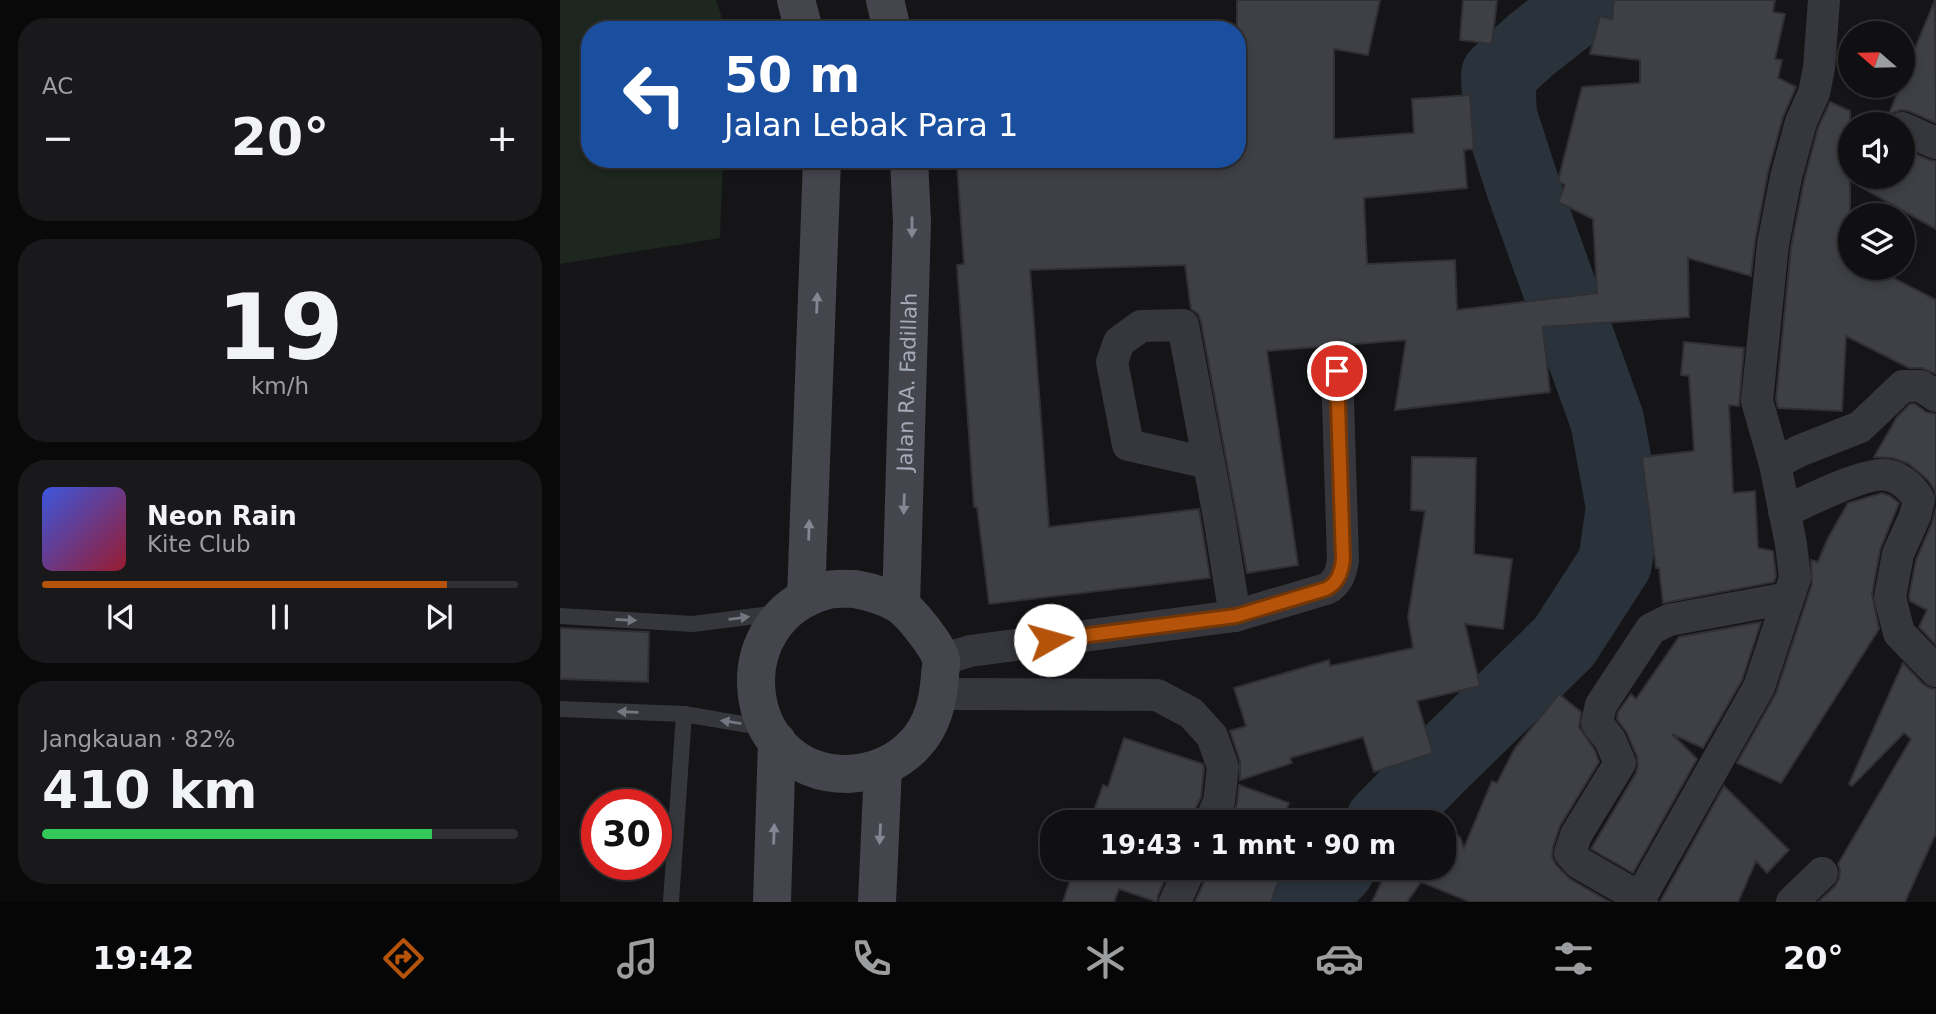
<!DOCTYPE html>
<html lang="id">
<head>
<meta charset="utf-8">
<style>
	body { margin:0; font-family:"DejaVu Sans",sans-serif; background:#19191b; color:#f1f3f6; height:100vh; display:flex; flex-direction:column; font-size:26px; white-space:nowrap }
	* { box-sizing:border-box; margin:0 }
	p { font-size:23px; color:#9c9d9f }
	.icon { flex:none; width:38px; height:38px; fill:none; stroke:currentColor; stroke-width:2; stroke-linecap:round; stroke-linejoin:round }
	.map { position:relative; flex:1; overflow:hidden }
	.panel { display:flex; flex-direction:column; gap:18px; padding:18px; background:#09090a; width:560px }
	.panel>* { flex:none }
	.hud { position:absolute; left:21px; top:21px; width:665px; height:147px; border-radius:28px; box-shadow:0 4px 10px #0003,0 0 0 2px #303032; background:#1a4fa0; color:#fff; overflow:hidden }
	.needle { width:46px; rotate:290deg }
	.controls { position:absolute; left:1278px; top:21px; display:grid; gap:14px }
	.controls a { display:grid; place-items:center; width:77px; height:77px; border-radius:50%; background:#101012; box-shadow:0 4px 10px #0003,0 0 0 2px #303032; font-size:35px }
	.speed { position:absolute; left:21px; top:789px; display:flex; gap:14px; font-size:35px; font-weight:700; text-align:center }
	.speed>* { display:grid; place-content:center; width:91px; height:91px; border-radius:50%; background:#101012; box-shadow:0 4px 10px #0003,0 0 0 2px #303032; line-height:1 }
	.speed .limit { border:10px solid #d22; background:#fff; color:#111 }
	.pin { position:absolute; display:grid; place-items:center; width:60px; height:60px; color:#fff; margin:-30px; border:4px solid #fff; border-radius:50%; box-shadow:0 2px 7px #0007 }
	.me { position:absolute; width:77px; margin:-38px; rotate:83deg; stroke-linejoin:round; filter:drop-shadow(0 0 5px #0008) }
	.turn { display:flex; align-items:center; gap:24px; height:147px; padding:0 28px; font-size:32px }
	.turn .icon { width:91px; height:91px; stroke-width:2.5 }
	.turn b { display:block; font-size:49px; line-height:60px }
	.big { font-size:52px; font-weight:800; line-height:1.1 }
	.panel .widget { flex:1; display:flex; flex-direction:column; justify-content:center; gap:10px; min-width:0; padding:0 24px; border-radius:28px; background:#19191b }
	.panel .dial { align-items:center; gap:0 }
	.dial b { font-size:91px; line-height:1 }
	.song { display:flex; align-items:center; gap:21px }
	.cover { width:84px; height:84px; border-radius:10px; background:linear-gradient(135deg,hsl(230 70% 55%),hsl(350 70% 35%)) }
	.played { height:7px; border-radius:4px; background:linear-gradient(90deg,#b45309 85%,#303032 85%) }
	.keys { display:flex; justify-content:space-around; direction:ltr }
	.heat { display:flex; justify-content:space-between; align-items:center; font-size:38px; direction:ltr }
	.charge { height:10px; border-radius:5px; background:linear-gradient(90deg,#34c759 82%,#303032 0) }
	.trip { position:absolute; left:480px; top:810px; width:416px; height:70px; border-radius:28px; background:#101012; box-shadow:0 4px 10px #0003,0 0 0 2px #303032; font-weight:800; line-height:70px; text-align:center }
	.menu { display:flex; height:112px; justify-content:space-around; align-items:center; background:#060607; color:#9c9d9f }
	.menu .icon { width:49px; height:49px }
	.menu .selected { color:#b45309 }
	.menu b { font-size:32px; color:#f1f3f6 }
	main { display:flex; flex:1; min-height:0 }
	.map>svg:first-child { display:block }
	.green { fill:#1d261f }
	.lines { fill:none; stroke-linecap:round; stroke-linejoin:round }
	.river { stroke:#2a333c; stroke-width:74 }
	.building { fill:#3f4045; stroke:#302f34; stroke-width:2 }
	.service { stroke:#36373d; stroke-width:16 }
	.minor { stroke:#36373d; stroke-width:32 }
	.secondary { stroke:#44454d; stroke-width:38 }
	.oneway { fill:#848793 }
	.oneway2 { fill:#747781 }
	.route-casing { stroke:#753606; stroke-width:18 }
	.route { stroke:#b45309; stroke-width:12 }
	.labels { text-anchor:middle; stroke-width:7; stroke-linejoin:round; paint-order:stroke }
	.street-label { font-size:21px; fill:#a6abb9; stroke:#101013 }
</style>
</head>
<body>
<main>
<section class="panel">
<div class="widget"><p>AC</p>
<div class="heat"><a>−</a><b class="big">20°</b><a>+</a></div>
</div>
<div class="widget dial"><b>19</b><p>km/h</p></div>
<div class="widget">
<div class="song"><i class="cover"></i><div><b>Neon Rain</b><p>Kite Club</p></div></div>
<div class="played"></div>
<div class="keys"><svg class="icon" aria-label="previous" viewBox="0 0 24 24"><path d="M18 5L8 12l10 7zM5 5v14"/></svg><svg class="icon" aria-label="pause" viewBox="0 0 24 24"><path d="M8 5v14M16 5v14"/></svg><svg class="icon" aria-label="next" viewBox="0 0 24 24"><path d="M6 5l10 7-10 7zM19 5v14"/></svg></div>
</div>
<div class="widget"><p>Jangkauan · 82%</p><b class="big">410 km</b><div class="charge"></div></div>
</section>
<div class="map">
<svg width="1376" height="902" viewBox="0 0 1376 902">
	<rect width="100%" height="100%" fill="#151518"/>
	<polygon class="green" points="0,0 156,0 166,30 30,30 30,159 163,159 160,238 0,264"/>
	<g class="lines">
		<g class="river">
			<polyline points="822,822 875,768 1004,642 1055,563 1063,507 1047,420 964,190 940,116 938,75 972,44 1013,12 1021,0"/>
			<polyline points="749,902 755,892 778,868"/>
		</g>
	</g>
	<g class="building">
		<polygon points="677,0 820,0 808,55 774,49 774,139 854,133 852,99 910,95 914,149 904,150 907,188 804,198 807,264 895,260 897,310 1037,293 1033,219 998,202 1005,185 998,181 1022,87 1080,83 1080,60 1030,54 1040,16 1052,19 1054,0 1215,0 1213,12 1225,14 1215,59 1222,60 1218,78 1236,87 1223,117 1208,172 1195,241 1191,276 1128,258 1129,317 983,327 990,392 835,410 846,340 707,351 738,565 687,573 641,322 638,314 631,309 625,265 470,270 489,527 639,509 650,578 429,604 417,507 414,507 397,265 404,264 397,165 483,159 677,159"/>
		<polygon points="903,0 937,0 932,44 900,40"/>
		<polygon points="1375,0 1376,123 1349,111 1341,110 1332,113 1327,119 1340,86 1342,86 1342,80"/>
		<polygon points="1270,102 1290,111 1290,268 1314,268 1376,300 1376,374 1362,368 1349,368 1286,336 1282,411 1218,408 1216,399 1231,247 1244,181 1258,128"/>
		<polygon points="1342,148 1369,160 1376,161 1376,229 1299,186 1303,177 1342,177"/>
		<polygon points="1124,342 1184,348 1179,406 1169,405 1173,493 1195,491 1198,548 1213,551 1216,576 1214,582 1103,603 1099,568 1096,568 1082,457 1134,451 1129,376 1121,375"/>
		<polygon points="1350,404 1355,404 1366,412 1376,414 1376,497 1375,491 1368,480 1349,464 1333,458 1314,457 1337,417"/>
		<polygon points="852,457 916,458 914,554 952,559 943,629 905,624 920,686 857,701 873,753 814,772 803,737 730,758 732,763 680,780 680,761 670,731 686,726 674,688 769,660 770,666 853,648 848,617 865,511 851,510"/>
		<polygon points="1322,493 1330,496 1339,503 1320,550 1312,594 1319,629 1221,783 1177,763 1216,693 1252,584 1251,560 1258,562 1267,540 1288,503"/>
		<polygon points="1376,508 1376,645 1359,627 1367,610 1350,601 1349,596 1356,560 1372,523"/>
		<polygon points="1201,622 1182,680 1143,748 1112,734 1137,759 1073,873 1031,849 1076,773 1078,765 1077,756 1067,733 1057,719 1058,712 1071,694 1076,699 1119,637"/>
		<polygon points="0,628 89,632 88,682 0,679"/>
		<polygon points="1343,663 1363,684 1370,688 1376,689 1376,833 1345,902 1258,902 1275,886 1279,879 1280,869 1278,864 1351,739 1344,733 1292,786 1289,784"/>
		<polygon points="999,694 1021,712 1019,727 1034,749 1039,762 1000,826 993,847 992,857 996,865 1010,879 1050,902 910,902 861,882 847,902 812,902 828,868 884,868 884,829 900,837 904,848 932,781 937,783 955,748"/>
		<polygon points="564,738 643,764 644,769 641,797 633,814 632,822 530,822 543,785 548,787"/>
		<polygon points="679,785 729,803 722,822 670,822 677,804"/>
		<polygon points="1164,786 1229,850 1207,873 1196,861 1178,902 1100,902"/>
		<polygon points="514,868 610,868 598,895 597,902 559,889 554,902 503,902"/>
		<polygon points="648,868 723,868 711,902 635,902 647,875"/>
	</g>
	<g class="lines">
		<g class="service">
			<polyline points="0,616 133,624 219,613"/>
			<polyline points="0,709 124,714 206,728"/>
			<polyline points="111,902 124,714"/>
		</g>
		<g class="minor">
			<polyline points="1342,128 1376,143"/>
			<polyline points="648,463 568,445 552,362 559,342 581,326 623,325 659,517 675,616"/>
			<polyline points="1215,464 1239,451 1300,427 1343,386 1361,386 1376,396"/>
			<path d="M 1224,512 C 1246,502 1310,468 1331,476 C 1342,479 1354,490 1359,500 L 1355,516 L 1338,554 L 1330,597 L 1339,633 L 1376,671"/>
			<path d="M 381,660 L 410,651 L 675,616 L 766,589 C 778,583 781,573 783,560 L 777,371"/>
			<polyline points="379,694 597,695 631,713 652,736 663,767 659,802 650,822"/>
			<polyline points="1080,898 1199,687 1235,578 1231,544 1215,464 1197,401 1213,244 1226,177 1241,122 1254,93 1259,68 1264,0"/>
			<polyline points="615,902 630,868"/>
			<polyline points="1082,902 1080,898 1019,863 1010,853 1016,835 1060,763 1050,740 1037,723 1041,705 1091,629 1109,620 1228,598"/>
			<polyline points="1232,902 1262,873"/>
		</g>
		<g class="secondary">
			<polyline points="236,0 244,30"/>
			<polyline points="325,0 332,30"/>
			<path d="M 295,589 C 311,592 326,596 340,605 C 351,613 378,646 381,660 C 382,664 380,671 380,676 C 378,701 373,725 355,744 C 338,763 313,773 288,774 C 178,775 161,617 268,590 C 277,588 286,589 295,589 Z"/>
			<polyline points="246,598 262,159"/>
			<path id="s1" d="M 341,606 L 352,222 L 349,159"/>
			<polyline points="212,902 217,741"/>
			<polyline points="317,902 323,767"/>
		</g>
	</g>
	<defs><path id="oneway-solid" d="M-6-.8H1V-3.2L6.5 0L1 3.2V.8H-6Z" transform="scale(1.75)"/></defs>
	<g class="oneway">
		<use href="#oneway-solid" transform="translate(352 227) rotate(90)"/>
		<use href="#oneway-solid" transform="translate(257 303) rotate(-88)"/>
		<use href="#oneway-solid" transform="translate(344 504) rotate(92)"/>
		<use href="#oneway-solid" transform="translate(249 530) rotate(-88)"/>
		<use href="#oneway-solid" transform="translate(214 834) rotate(-88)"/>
		<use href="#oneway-solid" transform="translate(320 834) rotate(93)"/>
	</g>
	<g class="oneway2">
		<use href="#oneway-solid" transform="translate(179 618) rotate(-7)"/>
		<use href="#oneway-solid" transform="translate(66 620) rotate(3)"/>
		<use href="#oneway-solid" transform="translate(68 712) rotate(-178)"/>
		<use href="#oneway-solid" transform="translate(171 722) rotate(-171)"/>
	</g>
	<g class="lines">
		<g class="route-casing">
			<path id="route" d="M 490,640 L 676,616 L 766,589 C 778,583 781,573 783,560 L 777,371"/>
		</g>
		<use href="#route" class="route"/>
	</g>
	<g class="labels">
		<g class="street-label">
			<text dy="7" stroke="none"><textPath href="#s1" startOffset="224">Jalan RA. Fadillah</textPath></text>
		</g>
	</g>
</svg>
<div class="controls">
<a><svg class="needle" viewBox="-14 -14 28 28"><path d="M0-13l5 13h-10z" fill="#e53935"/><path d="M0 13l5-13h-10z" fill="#9c9d9f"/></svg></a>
<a><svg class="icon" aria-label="sound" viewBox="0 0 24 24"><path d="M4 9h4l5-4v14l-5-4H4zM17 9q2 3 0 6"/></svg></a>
<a><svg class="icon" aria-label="layers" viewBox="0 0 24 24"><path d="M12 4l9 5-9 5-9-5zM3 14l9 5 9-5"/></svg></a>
</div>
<div class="speed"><div class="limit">30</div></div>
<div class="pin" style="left:777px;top:371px;background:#d93025"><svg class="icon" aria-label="arrive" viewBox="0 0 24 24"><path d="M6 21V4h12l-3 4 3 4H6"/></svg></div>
<svg class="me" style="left:490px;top:640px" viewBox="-20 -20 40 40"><circle r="19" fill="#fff"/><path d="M0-13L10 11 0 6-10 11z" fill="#b45309"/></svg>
<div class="trip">19:43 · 1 mnt · 90 m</div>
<div class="hud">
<div class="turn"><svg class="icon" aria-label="left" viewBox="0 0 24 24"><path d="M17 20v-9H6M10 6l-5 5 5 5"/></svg><div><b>50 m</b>Jalan Lebak Para 1</div></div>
</div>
</div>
</main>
<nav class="menu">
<b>19:42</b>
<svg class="icon selected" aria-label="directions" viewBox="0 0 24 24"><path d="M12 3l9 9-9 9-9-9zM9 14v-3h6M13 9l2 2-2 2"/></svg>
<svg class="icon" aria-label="music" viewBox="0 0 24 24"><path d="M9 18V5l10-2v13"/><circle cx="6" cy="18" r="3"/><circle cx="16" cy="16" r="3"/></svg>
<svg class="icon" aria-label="phone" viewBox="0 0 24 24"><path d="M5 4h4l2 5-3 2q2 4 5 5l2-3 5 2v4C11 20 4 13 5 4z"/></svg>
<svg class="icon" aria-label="climate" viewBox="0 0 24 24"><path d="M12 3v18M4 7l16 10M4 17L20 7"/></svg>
<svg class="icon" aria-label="car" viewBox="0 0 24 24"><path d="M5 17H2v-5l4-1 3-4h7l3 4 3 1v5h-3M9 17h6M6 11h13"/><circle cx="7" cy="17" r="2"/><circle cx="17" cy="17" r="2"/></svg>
<svg class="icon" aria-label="filters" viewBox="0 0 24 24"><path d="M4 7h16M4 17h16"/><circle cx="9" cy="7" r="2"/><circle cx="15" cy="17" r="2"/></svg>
<b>20°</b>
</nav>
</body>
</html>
